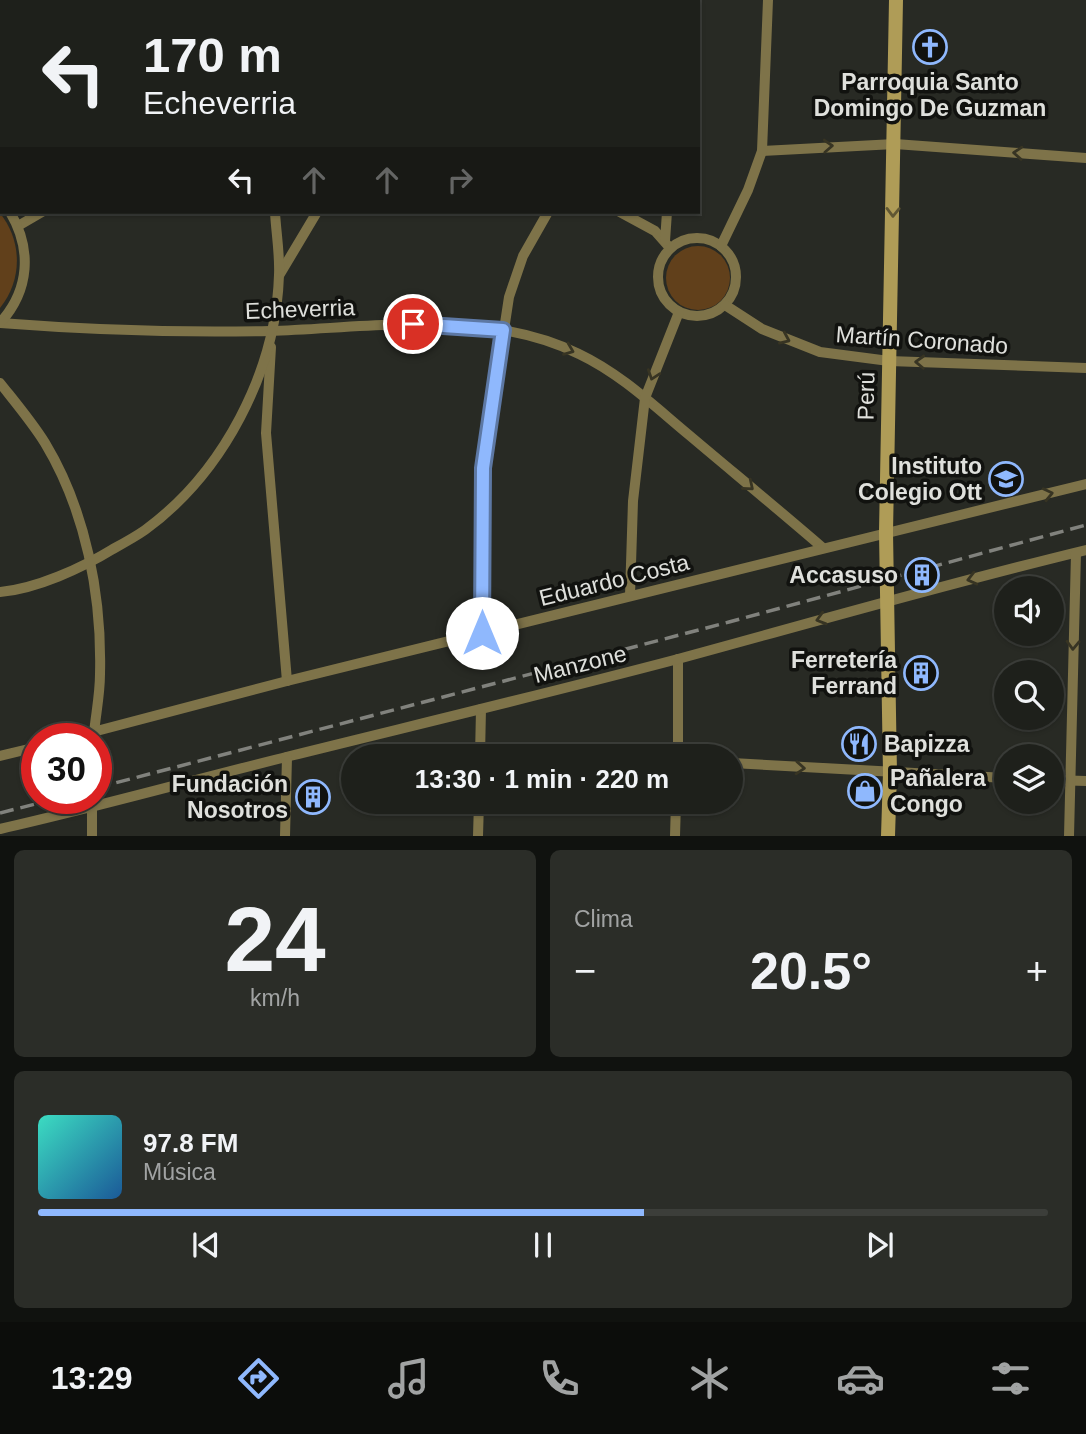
<!DOCTYPE html>
<html lang="es">
<head>
<meta charset="utf-8">
<style>
	body { margin:0; font-family:Arial,sans-serif; background:#2b2d28; color:#f1f3f6; height:100vh; display:flex; flex-direction:column; font-size:26px; white-space:nowrap }
	* { box-sizing:border-box; margin:0 }
	p { font-size:23px; color:#a1a3a3 }
	.icon { flex:none; width:38px; height:38px; fill:none; stroke:currentColor; stroke-width:2; stroke-linecap:round; stroke-linejoin:round }
	.map { position:relative; height:836px; overflow:hidden }
	.drawer { display:flex; flex-direction:column; gap:14px; padding:14px; background:#10120f; flex:1 }
	.drawer>* { flex:none }
	.top-card { position:absolute; left:0px; top:0px; width:700px; height:214px; box-shadow:0 2px 5px #0004,0 0 0 2px #3c3e3a; background:#1e201b; color:#f1f3f6; overflow:hidden }
	.controls { position:absolute; left:994px; top:576px; display:grid; gap:14px }
	.controls a { display:grid; place-items:center; width:70px; height:70px; border-radius:50%; background:#1e201b; box-shadow:0 2px 5px #0004,0 0 0 2px #3c3e3a; font-size:35px }
	.speed { position:absolute; left:21px; top:723px; display:flex; gap:14px; font-size:35px; font-weight:700; text-align:center }
	.speed>* { display:grid; place-content:center; width:91px; height:91px; border-radius:50%; background:#1e201b; box-shadow:0 2px 5px #0004,0 0 0 2px #3c3e3a; line-height:1 }
	.speed .limit { border:10px solid #d22; background:#fff; color:#111 }
	.pin { position:absolute; display:grid; place-items:center; width:60px; height:60px; color:#fff; margin:-30px; border:4px solid #fff; border-radius:50%; box-shadow:0 2px 7px #0007 }
	.me { position:absolute; width:77px; margin:-38px; rotate:0deg; stroke-linejoin:round; filter:drop-shadow(0 0 5px #0008) }
	.turn { display:flex; align-items:center; gap:24px; height:147px; padding:0 28px; font-size:32px }
	.turn .icon { width:91px; height:91px; stroke-width:2.5 }
	.turn b { display:block; font-size:49px; line-height:60px }
	.lanes { display:flex; align-items:center; height:66px; padding:0 28px; background:#0003; justify-content:center; gap:35px; direction:ltr }
	.lanes .off { opacity:.35 }
	.big { font-size:52px; font-weight:800; line-height:1.1 }
	.drawer .tile { flex:1; display:flex; flex-direction:column; justify-content:center; gap:10px; min-width:0; padding:0 24px; border-radius:10px; background:#2b2d28 }
	.drawer .dial { align-items:center; gap:0 }
	.dial b { font-size:91px; line-height:1 }
	.song { display:flex; align-items:center; gap:21px }
	.cover { width:84px; height:84px; border-radius:10px; background:linear-gradient(135deg,hsl(170 70% 55%),hsl(210 70% 35%)) }
	.played { height:7px; border-radius:4px; background:linear-gradient(90deg,#8fb8fd 60%,#3c3e3a 60%) }
	.keys { display:flex; justify-content:space-around; direction:ltr }
	.heat { display:flex; justify-content:space-between; align-items:center; font-size:38px; direction:ltr }
	.drawer .tiles { flex:1; display:grid; gap:14px; grid-template-columns:1fr 1fr }
	.tile:last-child { grid-column:span 2 }
	.trip { position:absolute; left:341px; top:744px; width:402px; height:70px; border-radius:35px; background:#1e201b; box-shadow:0 2px 5px #0004,0 0 0 2px #3c3e3a; font-weight:800; line-height:70px; text-align:center }
	.tabs { display:flex; height:112px; justify-content:space-around; align-items:center; background:#0c0d0b; color:#a1a3a3 }
	.tabs .icon { width:49px; height:49px }
	.tabs .on { color:#8fb8fd }
	.tabs b { font-size:32px; color:#f1f3f6 }
	.map>svg:first-child { display:block }
	.green { fill:#61401b }
	.lines { fill:none; stroke-linecap:round; stroke-linejoin:round }
	.street { stroke:#7e7349; stroke-width:10 }
	.secondary { stroke:#af9c57; stroke-width:14 }
	.rail { stroke:#81827d; stroke-width:3.5; stroke-dasharray:14 7; stroke-linecap:butt }
	.oneway { stroke:#373423 }
	.oneway2 { stroke:#605733 }
	.route-casing { stroke:#5d78a4; stroke-width:18 }
	.route { stroke:#8fb8fd; stroke-width:12 }
	.labels { text-anchor:middle; stroke-width:7; stroke-linejoin:round; paint-order:stroke }
	.poi-label { font-size:23px; font-weight:bold; fill:#dfe0dc; stroke:#11120f; text-anchor:end }
	.street-label { font-size:23px; fill:#dfe0dc; stroke:#11120f }
</style>
</head>
<body>
<div class="map">
<svg width="1086" height="836" viewBox="0 0 1086 836">
	<rect width="100%" height="100%" fill="#282a24"/>
	<g class="green">
		<path d="M 0,213 C 22,241 23,279 0,308 Z"/>
		<circle cx="698" cy="278" r="32"/>
	</g>
	<g class="lines">
		<g class="street">
			<polyline points="157,0 159,2"/>
			<polyline points="386,0 386,2"/>
			<polyline points="642,0 642,2"/>
			<polyline points="320,2 322,0"/>
			<polyline points="529,2 532,0"/>
			<polyline points="762,151 895,144 1086,158"/>
			<polyline points="0,201 2,202"/>
			<polyline points="620,212 655,231 670,248"/>
			<polyline points="18,226 42,212"/>
			<circle cx="697" cy="277" r="39"/>
			<polyline points="665,241 667,212"/>
			<polyline points="721,246 748,190 762,151 768,0"/>
			<polyline points="280,274 317,212"/>
			<polyline points="725,305 762,329 820,352 889,361 1086,368"/>
			<path d="M 0,323 C 90,330 180,333 270,331 C 369,328 488,308 579,354 C 621,374 654,406 689,435 C 734,473 779,510 823,548"/>
			<path d="M 0,323 C 30,290 32,249 10,212"/>
			<polyline points="271,347 266,433 287,681"/>
			<path d="M 0,383 C 15,402 32,422 45,443 C 86,511 102,596 100,674 C 100,694 96,713 94,733"/>
			<path d="M 0,592 C 36,589 82,568 113,549 C 124,543 135,537 145,530 C 223,473 276,372 279,275 C 280,254 276,232 275,212"/>
			<polyline points="630,596 633,501 645,398 679,312"/>
			<polyline points="482,633 483,468 509,297 523,256 548,212"/>
			<polyline points="70,738 287,681 1086,484"/>
			<polyline points="0,756 37,747"/>
			<polyline points="480,756 481,709"/>
			<polyline points="678,756 678,659"/>
			<polyline points="732,763 1006,778"/>
			<polyline points="1052,780 1086,781"/>
			<path d="M 0,829 C 97,807 193,780 290,756 C 419,724 549,693 678,659 C 814,622 949,583 1086,550"/>
			<polyline points="92,836 92,808"/>
			<polyline points="285,836 287,757"/>
			<polyline points="478,836 479,802"/>
			<polyline points="675,836 676,802"/>
			<polyline points="1069,836 1076,553"/>
		</g>
		<polyline class="secondary" points="888,836 890,773 886,532 896,0"/>
		<g class="rail">
			<polyline points="96,788 729,622 1086,525"/>
			<polyline points="0,813 59,798"/>
		</g>
	</g>
	<defs><path id="oneway-chevron" d="M-2-3.5L2.5 0L-2 3.5" fill="none" stroke-width="1.6" stroke-linecap="round" stroke-linejoin="round" transform="scale(1.75)"/></defs>
	<g class="oneway">
		<use href="#oneway-chevron" transform="translate(828 146) rotate(-3)"/>
		<use href="#oneway-chevron" transform="translate(1018 153) rotate(-176)"/>
		<use href="#oneway-chevron" transform="translate(785 339) rotate(24)"/>
		<use href="#oneway-chevron" transform="translate(569 350) rotate(22)"/>
		<use href="#oneway-chevron" transform="translate(920 362) rotate(-178)"/>
		<use href="#oneway-chevron" transform="translate(653 375) rotate(109)"/>
		<use href="#oneway-chevron" transform="translate(749 486) rotate(40)"/>
		<use href="#oneway-chevron" transform="translate(1048 494) rotate(-13)"/>
		<use href="#oneway-chevron" transform="translate(972 579) rotate(166)"/>
		<use href="#oneway-chevron" transform="translate(821 619) rotate(164)"/>
		<use href="#oneway-chevron" transform="translate(1073 645) rotate(92)"/>
		<use href="#oneway-chevron" transform="translate(800 768) rotate(4)"/>
	</g>
	<use class="oneway2" href="#oneway-chevron" transform="translate(893 212) rotate(91)"/>
	<g class="lines">
		<g class="route-casing">
			<polyline id="route" points="413,324 503,330 483,468 482,633"/>
		</g>
		<use href="#route" class="route"/>
	</g>
	<defs>
		<g id="church-ring" transform="scale(1.75)"><circle r="9.5" fill="#11120f" stroke="#8fb8fd" stroke-width="1.5"/><path d="M-1.2-6h2.4v3.5h3.3v2.4h-3.3V6h-2.4V-.1h-3.3v-2.4h3.3Z" fill="#8fb8fd"/></g>
		<g id="school-ring" transform="scale(1.75)"><circle r="9.5" fill="#11120f" stroke="#8fb8fd" stroke-width="1.5"/><path d="M0-5L7-2L0 1L-7-2ZM-4 1L0 2.5L4 1V4Q0 6-4 4Z" fill="#8fb8fd"/></g>
		<g id="building-ring" transform="scale(1.75)"><circle r="9.5" fill="#11120f" stroke="#8fb8fd" stroke-width="1.5"/><path d="M-4-6H4V6H1V3H-1V6H-4ZM-2.5-4.3h1.7v1.8h-1.7ZM.8-4.3h1.7v1.8H.8ZM-2.5-1h1.7V.8h-1.7ZM.8-1h1.7V.8H.8Z" fill="#8fb8fd"/></g>
		<g id="restaurant-ring" transform="scale(1.75)"><circle r="9.5" fill="#11120f" stroke="#8fb8fd" stroke-width="1.5"/><path d="M-5-6h1v4h1v-4h1v4h1v-4h1v5L-1.5 .5V6h-2V.5L-5-1ZM5-6V6H3V1.5H1.5Q1.5-4 5-6Z" fill="#8fb8fd"/></g>
		<g id="shop-ring" transform="scale(1.75)"><circle r="9.5" fill="#11120f" stroke="#8fb8fd" stroke-width="1.5"/><path d="M-5-2.5h2.3a2.7 3.5 0 0 1 5.4 0H5L5.5 6h-11ZM-1.5-2.5h3a1.5 2.3 0 0 0-3 0Z" fill="#8fb8fd"/></g>
	</defs>
	<g fill-rule="evenodd">
		<use href="#church-ring" x="930" y="47"/>
		<use href="#school-ring" x="1006" y="479"/>
		<use href="#building-ring" x="922" y="575"/>
		<use href="#building-ring" x="921" y="673"/>
		<use href="#restaurant-ring" x="859" y="744"/>
		<use href="#shop-ring" x="865" y="791"/>
		<use href="#building-ring" x="313" y="797"/>
	</g>
	<g class="labels">
		<g class="poi-label">
			<text x="930" y="90" text-anchor="middle">Parroquia Santo<tspan x="930" dy="26">Domingo De Guzman</tspan></text>
			<text x="982" y="474">Instituto<tspan x="982" dy="26">Colegio Ott</tspan></text>
			<text x="898" y="583">Accasuso</text>
			<text x="897" y="668">Ferretería<tspan x="897" dy="26">Ferrand</tspan></text>
			<text x="884" y="752" text-anchor="start">Bapizza</text>
			<text x="890" y="786" text-anchor="start">Pañalera<tspan x="890" dy="26">Congo</tspan></text>
			<text x="288" y="792">Fundación<tspan x="288" dy="26">Nosotros</tspan></text>
		</g>
		<g class="street-label">
			<text transform="translate(300 309) rotate(-2)" y="8">Echeverria</text>
			<text transform="translate(922 340) rotate(4)" y="8">Martín Coronado</text>
			<text transform="translate(866 396) rotate(-89)" y="8">Perú</text>
			<text transform="translate(614 580) rotate(-14)" y="8">Eduardo Costa</text>
			<text transform="translate(580 664) rotate(-14)" y="8">Manzone</text>
		</g>
	</g>
</svg>
<div class="controls">
<a><svg class="icon" aria-label="sound" viewBox="0 0 24 24"><path d="M4 9h4l5-4v14l-5-4H4zM17 9q2 3 0 6"/></svg></a>
<a><svg class="icon" aria-label="search" viewBox="0 0 24 24"><circle cx="10" cy="10" r="6"/><path d="M15 15l6 6"/></svg></a>
<a><svg class="icon" aria-label="layers" viewBox="0 0 24 24"><path d="M12 4l9 5-9 5-9-5zM3 14l9 5 9-5"/></svg></a>
</div>
<div class="speed"><div class="limit">30</div></div>
<div class="pin" style="left:413px;top:324px;background:#d93025"><svg class="icon" aria-label="arrive" viewBox="0 0 24 24"><path d="M6 21V4h12l-3 4 3 4H6"/></svg></div>
<svg class="me" style="left:482px;top:633px" viewBox="-20 -20 40 40"><circle r="19" fill="#fff"/><path d="M0-13L10 11 0 6-10 11z" fill="#8fb8fd"/></svg>
<div class="trip">13:30 · 1 min · 220 m</div>
<div class="top-card">
<div class="turn"><svg class="icon" aria-label="left" viewBox="0 0 24 24"><path d="M17 20v-9H6M10 6l-5 5 5 5"/></svg><div><b>170 m</b>Echeverria</div></div>
<div class="lanes"><svg class="icon" aria-label="left" viewBox="0 0 24 24"><path d="M17 20v-9H6M10 6l-5 5 5 5"/></svg><svg class="icon off" aria-label="ahead" viewBox="0 0 24 24"><path d="M12 20V5M6 11l6-6 6 6"/></svg><svg class="icon off" aria-label="ahead" viewBox="0 0 24 24"><path d="M12 20V5M6 11l6-6 6 6"/></svg><svg class="icon off" aria-label="right" viewBox="0 0 24 24"><path d="M7 20v-9h11M14 6l5 5-5 5"/></svg></div>
</div>
</div>
<section class="drawer">
<div class="tiles">
<div class="tile dial"><b>24</b><p>km/h</p></div>
<div class="tile"><p>Clima</p>
<div class="heat"><a>−</a><b class="big">20.5°</b><a>+</a></div>
</div>
<div class="tile">
<div class="song"><i class="cover"></i><div><b>97.8 FM</b><p>Música</p></div></div>
<div class="played"></div>
<div class="keys"><svg class="icon" aria-label="previous" viewBox="0 0 24 24"><path d="M18 5L8 12l10 7zM5 5v14"/></svg><svg class="icon" aria-label="pause" viewBox="0 0 24 24"><path d="M8 5v14M16 5v14"/></svg><svg class="icon" aria-label="next" viewBox="0 0 24 24"><path d="M6 5l10 7-10 7zM19 5v14"/></svg></div>
</div>
</div>
</section>
<nav class="tabs">
<b>13:29</b>
<svg class="icon on" aria-label="directions" viewBox="0 0 24 24"><path d="M12 3l9 9-9 9-9-9zM9 14v-3h6M13 9l2 2-2 2"/></svg>
<svg class="icon" aria-label="music" viewBox="0 0 24 24"><path d="M9 18V5l10-2v13"/><circle cx="6" cy="18" r="3"/><circle cx="16" cy="16" r="3"/></svg>
<svg class="icon" aria-label="phone" viewBox="0 0 24 24"><path d="M5 4h4l2 5-3 2q2 4 5 5l2-3 5 2v4C11 20 4 13 5 4z"/></svg>
<svg class="icon" aria-label="climate" viewBox="0 0 24 24"><path d="M12 3v18M4 7l16 10M4 17L20 7"/></svg>
<svg class="icon" aria-label="car" viewBox="0 0 24 24"><path d="M5 17H2v-5l4-1 3-4h7l3 4 3 1v5h-3M9 17h6M6 11h13"/><circle cx="7" cy="17" r="2"/><circle cx="17" cy="17" r="2"/></svg>
<svg class="icon" aria-label="filters" viewBox="0 0 24 24"><path d="M4 7h16M4 17h16"/><circle cx="9" cy="7" r="2"/><circle cx="15" cy="17" r="2"/></svg>
</nav>
</body>
</html>
